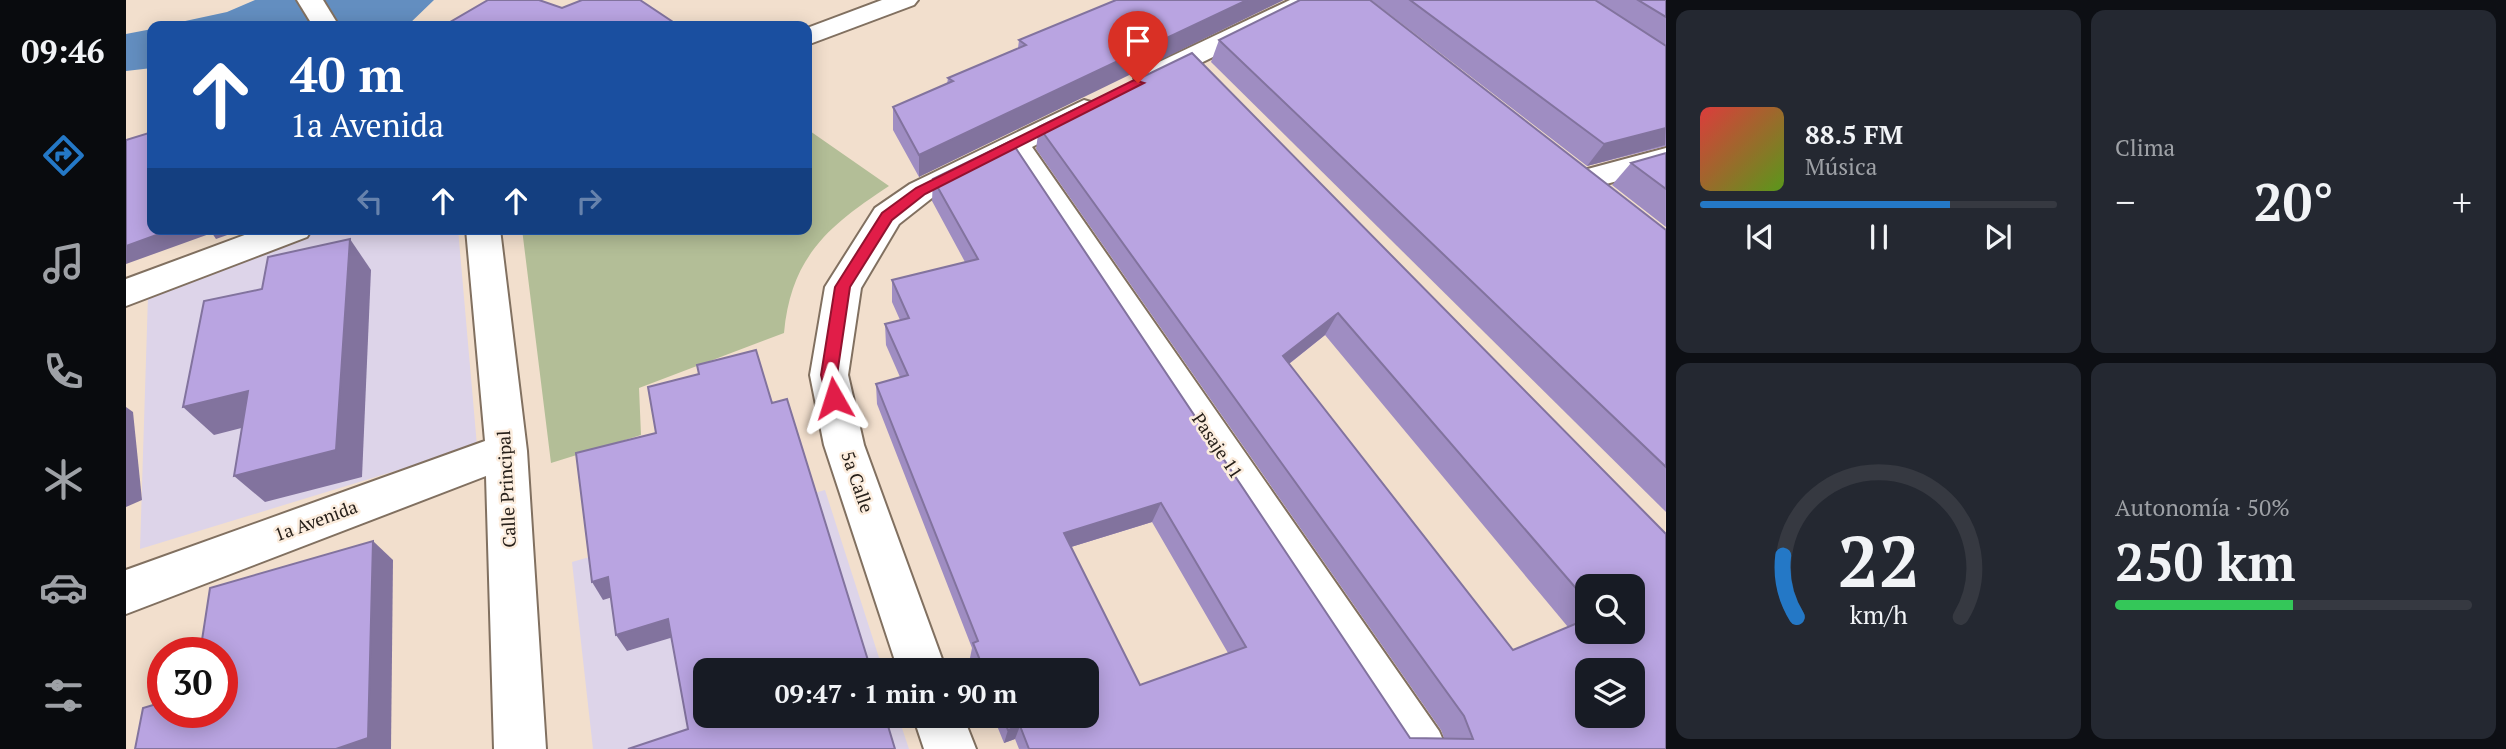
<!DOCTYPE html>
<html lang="es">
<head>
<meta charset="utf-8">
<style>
	body { margin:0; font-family:"PT Serif",serif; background:#242831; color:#f1f3f6; height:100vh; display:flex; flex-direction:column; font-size:26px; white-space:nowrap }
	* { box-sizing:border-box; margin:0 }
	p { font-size:23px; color:#9ea1a6 }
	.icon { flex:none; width:38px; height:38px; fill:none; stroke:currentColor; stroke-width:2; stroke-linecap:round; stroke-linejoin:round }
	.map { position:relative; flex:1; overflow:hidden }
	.side { display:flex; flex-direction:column; gap:10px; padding:10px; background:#0d0f14; width:840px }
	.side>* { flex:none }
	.guide { position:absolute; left:21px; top:21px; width:665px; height:214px; border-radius:14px; box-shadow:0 4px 18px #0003; background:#1a4fa0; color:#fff; overflow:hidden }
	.tools { position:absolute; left:1449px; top:574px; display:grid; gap:14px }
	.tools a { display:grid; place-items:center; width:70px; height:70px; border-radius:14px; background:#171b24; box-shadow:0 4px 18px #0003; font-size:35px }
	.speed { position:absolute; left:21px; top:637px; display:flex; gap:14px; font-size:35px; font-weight:700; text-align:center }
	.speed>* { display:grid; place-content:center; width:91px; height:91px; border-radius:50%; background:#171b24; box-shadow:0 4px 18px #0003; line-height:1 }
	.speed .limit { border:10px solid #d22; background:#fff; color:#111 }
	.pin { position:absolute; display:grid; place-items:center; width:60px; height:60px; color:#fff; margin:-72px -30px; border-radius:50% 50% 50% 0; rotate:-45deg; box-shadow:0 0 7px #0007 }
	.pin .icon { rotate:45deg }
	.me { position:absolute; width:77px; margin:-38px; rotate:354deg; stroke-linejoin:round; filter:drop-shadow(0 0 5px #0008) }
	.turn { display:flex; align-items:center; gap:24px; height:147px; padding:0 28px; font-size:32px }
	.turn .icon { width:91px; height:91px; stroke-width:2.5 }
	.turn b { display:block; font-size:49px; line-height:60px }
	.lanes { display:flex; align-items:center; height:66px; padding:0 28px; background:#0003; justify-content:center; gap:35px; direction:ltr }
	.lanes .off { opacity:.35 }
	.big { font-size:52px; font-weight:600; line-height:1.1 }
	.side .card { flex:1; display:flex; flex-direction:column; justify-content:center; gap:10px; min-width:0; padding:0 24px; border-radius:14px; background:#242831 }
	.side .dial { align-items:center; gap:0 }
	.dial svg { height:182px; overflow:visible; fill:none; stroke:#363941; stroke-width:7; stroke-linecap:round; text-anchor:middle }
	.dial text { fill:#f1f3f6; stroke:none }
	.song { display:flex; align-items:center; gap:21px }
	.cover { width:84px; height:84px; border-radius:10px; background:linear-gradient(135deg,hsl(0 70% 55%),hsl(90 70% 35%)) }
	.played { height:7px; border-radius:4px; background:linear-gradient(90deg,#2478c6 70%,#363941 70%) }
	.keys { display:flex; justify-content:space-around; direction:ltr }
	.heat { display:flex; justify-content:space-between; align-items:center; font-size:38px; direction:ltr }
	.charge { height:10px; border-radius:5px; background:linear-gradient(90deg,#34c759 50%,#363941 0) }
	.side .tiles { flex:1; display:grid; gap:10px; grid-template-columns:repeat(2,1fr) }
	.trip { position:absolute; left:567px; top:658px; width:406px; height:70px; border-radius:14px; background:#171b24; box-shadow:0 4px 18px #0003; font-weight:600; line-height:70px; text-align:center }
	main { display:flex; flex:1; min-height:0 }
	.tab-bar { display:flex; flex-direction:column; width:126px; justify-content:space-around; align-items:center; background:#090b0e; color:#9ea1a6 }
	.tab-bar .icon { width:49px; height:49px }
	.tab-bar .on { color:#2478c6 }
	.tab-bar b { font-size:32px; color:#f1f3f6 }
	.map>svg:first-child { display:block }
	.education { fill:#ddd4e9 }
	.green { fill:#b3be97 }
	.water { fill:#638ec0 }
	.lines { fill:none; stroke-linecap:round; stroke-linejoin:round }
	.minor-casing { stroke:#817060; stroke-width:4 }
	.minor { fill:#fff; fill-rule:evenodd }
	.wall { fill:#9f8dc2; fill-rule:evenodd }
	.shaded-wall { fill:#82739e }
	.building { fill:#b9a4e1; stroke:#82739e; stroke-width:2; fill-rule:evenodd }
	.route { fill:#e11d48; stroke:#92132f; stroke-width:2 }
	.labels { text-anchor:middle; stroke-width:5; stroke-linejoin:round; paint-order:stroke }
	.street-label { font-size:18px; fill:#27201a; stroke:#fcedde }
</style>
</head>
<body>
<main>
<nav class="tab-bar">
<b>09:46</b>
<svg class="icon on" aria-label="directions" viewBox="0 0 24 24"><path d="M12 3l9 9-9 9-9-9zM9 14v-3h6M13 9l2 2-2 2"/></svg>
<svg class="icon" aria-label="music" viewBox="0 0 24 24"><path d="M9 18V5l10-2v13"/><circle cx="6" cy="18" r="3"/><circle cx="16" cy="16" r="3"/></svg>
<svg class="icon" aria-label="phone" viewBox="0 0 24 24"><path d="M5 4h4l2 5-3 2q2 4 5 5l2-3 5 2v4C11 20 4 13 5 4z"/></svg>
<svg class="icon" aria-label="climate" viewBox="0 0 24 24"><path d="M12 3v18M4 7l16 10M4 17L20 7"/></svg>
<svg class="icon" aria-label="car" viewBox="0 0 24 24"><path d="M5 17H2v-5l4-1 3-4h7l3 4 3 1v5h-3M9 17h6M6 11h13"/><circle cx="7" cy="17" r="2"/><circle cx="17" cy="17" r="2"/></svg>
<svg class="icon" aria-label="filters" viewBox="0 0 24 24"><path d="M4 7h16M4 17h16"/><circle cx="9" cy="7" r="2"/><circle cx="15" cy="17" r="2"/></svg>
</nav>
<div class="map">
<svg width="1540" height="749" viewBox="0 0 1540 749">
	<rect width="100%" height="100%" fill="#f2dfcd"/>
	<g class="education">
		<polygon points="199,229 332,229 351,446 14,549 22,296"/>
		<polygon points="699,490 757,670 579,670 579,716 772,716 783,749 467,749 446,562"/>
	</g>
	<path class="green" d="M 681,129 L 763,186 C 702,226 665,257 658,333 L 513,388 L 515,435 L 425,463 L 396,229 L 681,229 Z"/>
	<g class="water">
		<polygon points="129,0 308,0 281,26 36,26 101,12"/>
		<polygon points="26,29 26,68 0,71 0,34"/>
	</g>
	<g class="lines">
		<g class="minor-casing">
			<g id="minor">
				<polygon points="171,0 197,0 213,26 187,26"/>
				<polygon points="756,0 792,0 788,5 681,45 681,28"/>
				<polygon points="1164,0 1197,0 1193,5 1032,84 1022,86 1012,84 1008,78 1012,72"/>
				<polygon points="958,100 968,103 973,109 968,115 906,147 1313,731 1321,749 1265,749 883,159 806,198 773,224 735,288 722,375 738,445 820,670 772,670 698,445 684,375 699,287 749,208 784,184"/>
				<polygon points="1540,148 1540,168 1454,191 1443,188 1438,181 1443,174"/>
				<polygon points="135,229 186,229 181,237 0,306 0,279"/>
				<polygon points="340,229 374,229 401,451 420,749 368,749 360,476 0,614 0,570 359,441"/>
				<polygon points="787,716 837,716 850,749 798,749"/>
			</g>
		</g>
		<use href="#minor" class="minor"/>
	</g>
	<g class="wall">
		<polygon points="990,0 793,177 767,130 767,107 821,84 822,78 892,48 893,40"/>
		<polygon points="1245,0 1540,0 1540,146 1461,166"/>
		<polygon points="1093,40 1540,230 1540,512 1085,62"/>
		<path d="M 1066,53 L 1540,534 L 1540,749 L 893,749 L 889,739 L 878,743 L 867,716 L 961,716 L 961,670 L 849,670 L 844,658 L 846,648 L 751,404 L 750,384 L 774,377 L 760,345 L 759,324 L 774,320 L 766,302 L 766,280 L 839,262 L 806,201 L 807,179 L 1284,738 L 1318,738 L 1315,730 L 910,149 L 913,127 ZM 1199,335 L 1442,627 L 1387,650 L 1163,364 ZM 1026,522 L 1102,653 L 1014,685 L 945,547 ZM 1461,586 L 1507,632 L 1461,632 Z"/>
		<polygon points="1540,153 1540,227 1486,185 1505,163"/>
	</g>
	<g class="shaded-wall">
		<polygon points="1121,0 1158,0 793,177 793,155"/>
		<polygon points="1540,128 1539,145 1461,166 1478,144"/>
		<polygon points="47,229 118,229 90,239 86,233 0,264 0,246"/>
		<polygon points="224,239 245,270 236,477 139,502 108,476"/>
		<polygon points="1212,313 1199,335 1145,378 1157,356"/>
		<polygon points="122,391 150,419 88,435 57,407"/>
		<polygon points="0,407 7,412 16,500 0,507"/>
		<polygon points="1035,503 1026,522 932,551 938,533"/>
		<polygon points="247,541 267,560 265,749 210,749"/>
		<polygon points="482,577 493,595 477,600 466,582"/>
		<polygon points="542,619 551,636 501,651 490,635"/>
		<polygon points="894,726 889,739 878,743 882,730"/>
	</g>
	<g class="building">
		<polygon points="362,0 413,0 436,8 456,0 514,0 553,26 310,26 324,22"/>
		<polygon points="990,0 1121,0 793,155 767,107 827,81 822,78 900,45 893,40"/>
		<polygon points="1174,0 1244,0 1540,230 1540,467 1093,40"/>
		<polygon points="1284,0 1469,0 1540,46 1540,128 1478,144"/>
		<polygon points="1512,0 1540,0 1540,17"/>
		<path d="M 1066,53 L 1540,534 L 1540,749 L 903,749 L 894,726 L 882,730 L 876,716 L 961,716 L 961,670 L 858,670 L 847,643 L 852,641 L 750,384 L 782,375 L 759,324 L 783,318 L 766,280 L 852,259 L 807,179 L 885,141 L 1284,738 L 1347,739 L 1338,716 L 913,127 ZM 1212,313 L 1461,601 L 1461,586 L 1507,586 L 1507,632 L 1461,632 L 1461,619 L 1387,650 L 1157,356 ZM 1035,503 L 1120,647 L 1014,685 L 938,533 ZM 1461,670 L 1507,670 L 1507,716 L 1461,716 Z"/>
		<polygon points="26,132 26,229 47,229 0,246 0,140"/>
		<polygon points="1540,153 1540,189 1505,163"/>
		<polygon points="224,239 210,450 108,476 122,391 57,407 78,301 136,289 142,257"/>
		<polygon points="630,350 646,403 661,399 745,670 579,670 579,716 759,716 769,749 502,749 562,729 542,619 490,635 482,577 466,582 450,453 530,433 522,387 573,374 571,365"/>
		<polygon points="247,541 242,738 210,749 9,749 17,708 37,702 37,712 96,712 96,653 74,653 84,588"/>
	</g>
	<polygon class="route" points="1008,80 1018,83 799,194 766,220 724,287 711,375 716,398 713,403 702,403 695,375 709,287 756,213 790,188"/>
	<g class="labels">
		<g class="street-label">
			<text transform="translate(1091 446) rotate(56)" y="6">Pasaje 11</text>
			<text transform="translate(731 482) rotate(71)" y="6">5a Calle</text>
			<text transform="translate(381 489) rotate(-93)" y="6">Calle Principal</text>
			<text transform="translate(190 521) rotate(-20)" y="6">1a Avenida</text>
		</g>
	</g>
</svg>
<div class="tools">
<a><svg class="icon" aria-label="search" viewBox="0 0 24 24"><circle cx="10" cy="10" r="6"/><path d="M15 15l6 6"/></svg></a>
<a><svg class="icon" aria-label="layers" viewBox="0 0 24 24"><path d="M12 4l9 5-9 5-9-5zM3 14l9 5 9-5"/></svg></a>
</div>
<div class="speed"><div class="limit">30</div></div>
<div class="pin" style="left:1012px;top:83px;background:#d93025"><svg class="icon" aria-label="arrive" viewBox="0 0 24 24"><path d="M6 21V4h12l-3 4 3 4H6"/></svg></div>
<svg class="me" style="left:708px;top:398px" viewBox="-20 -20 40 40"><path d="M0-17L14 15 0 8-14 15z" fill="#e11d48" stroke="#fff" stroke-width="4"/></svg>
<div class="trip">09:47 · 1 min · 90 m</div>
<div class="guide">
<div class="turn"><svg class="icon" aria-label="ahead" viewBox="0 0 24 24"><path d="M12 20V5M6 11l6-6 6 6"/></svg><div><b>40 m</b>1a Avenida</div></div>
<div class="lanes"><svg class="icon off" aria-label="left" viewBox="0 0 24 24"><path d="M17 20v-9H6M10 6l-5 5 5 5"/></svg><svg class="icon" aria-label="ahead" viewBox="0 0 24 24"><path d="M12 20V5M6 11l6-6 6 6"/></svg><svg class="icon" aria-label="ahead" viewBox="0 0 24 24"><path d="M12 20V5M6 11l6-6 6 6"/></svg><svg class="icon off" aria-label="right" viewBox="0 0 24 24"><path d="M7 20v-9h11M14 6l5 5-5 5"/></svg></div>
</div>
</div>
<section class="side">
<div class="tiles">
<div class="card">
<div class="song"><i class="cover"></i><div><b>88.5 FM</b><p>Música</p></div></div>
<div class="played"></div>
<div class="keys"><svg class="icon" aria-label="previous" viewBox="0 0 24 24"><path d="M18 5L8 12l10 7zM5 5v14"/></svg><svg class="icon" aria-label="pause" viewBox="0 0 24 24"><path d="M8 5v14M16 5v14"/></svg><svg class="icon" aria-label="next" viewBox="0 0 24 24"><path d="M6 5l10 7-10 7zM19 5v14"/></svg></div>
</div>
<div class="card"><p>Clima</p>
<div class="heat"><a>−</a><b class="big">20°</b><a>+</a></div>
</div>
<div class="card dial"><svg viewBox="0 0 100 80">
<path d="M14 69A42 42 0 1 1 86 69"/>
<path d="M14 69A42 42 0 0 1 8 42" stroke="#2478c6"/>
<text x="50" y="56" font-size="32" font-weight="700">22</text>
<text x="50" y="72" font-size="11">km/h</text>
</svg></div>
<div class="card"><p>Autonomía · 50%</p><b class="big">250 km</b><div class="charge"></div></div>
</div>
</section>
</main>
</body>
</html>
